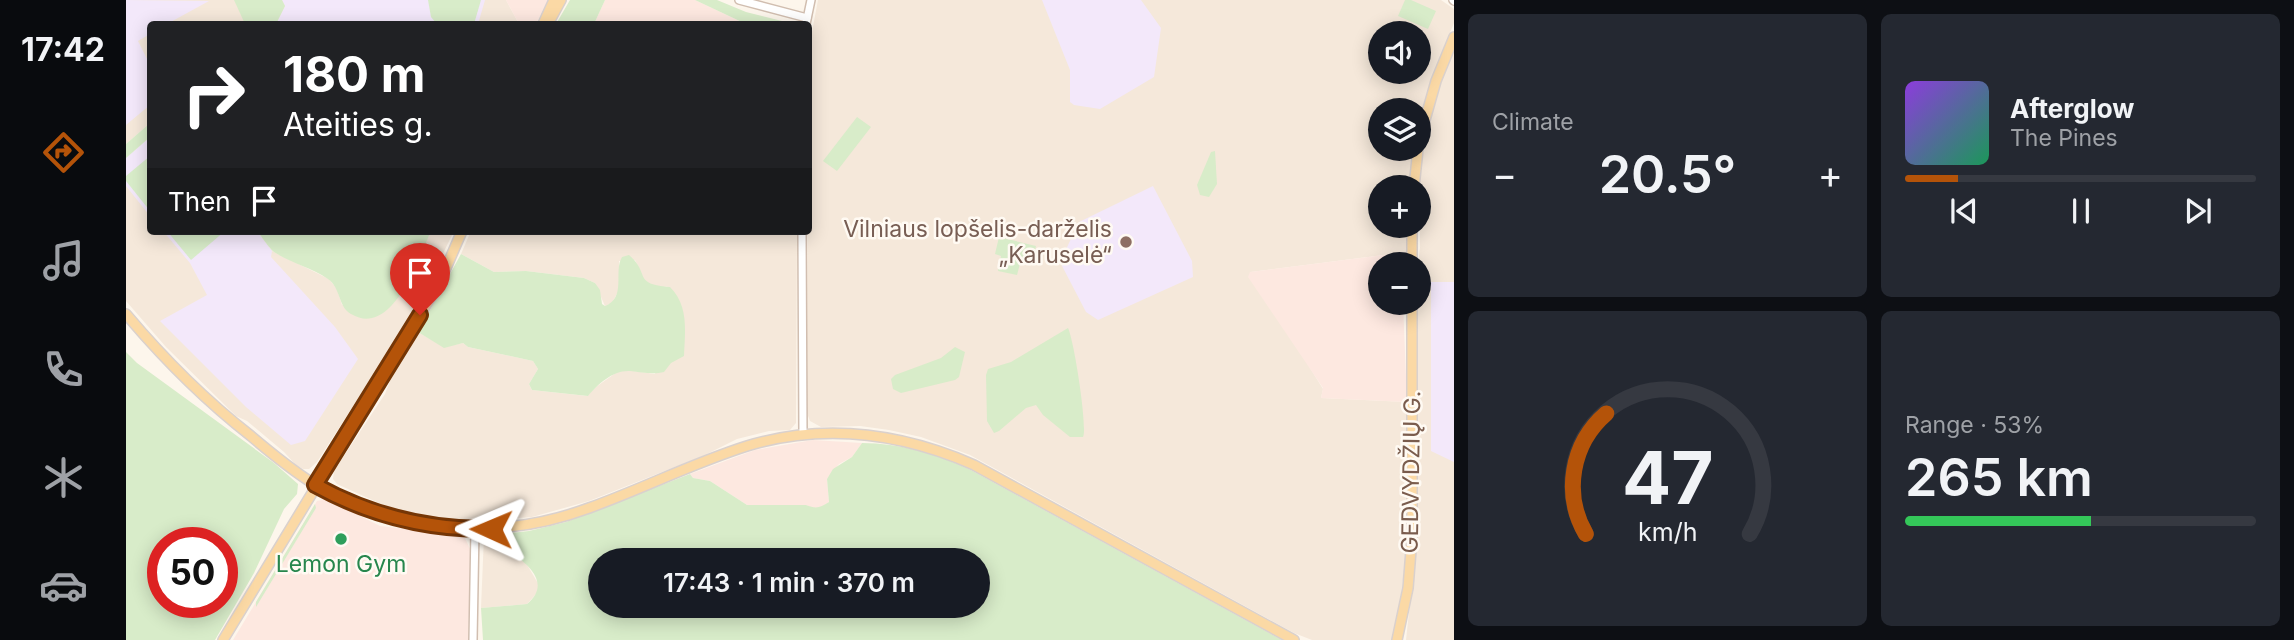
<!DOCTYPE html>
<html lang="en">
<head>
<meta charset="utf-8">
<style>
	body { margin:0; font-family:Inter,sans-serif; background:#242831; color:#f1f3f6; height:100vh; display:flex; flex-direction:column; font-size:26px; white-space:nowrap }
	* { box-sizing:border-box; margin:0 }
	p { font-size:23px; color:#9ea1a6 }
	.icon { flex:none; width:38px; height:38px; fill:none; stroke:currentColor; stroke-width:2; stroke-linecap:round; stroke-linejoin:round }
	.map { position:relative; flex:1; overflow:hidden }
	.drawer { display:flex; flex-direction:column; gap:14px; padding:14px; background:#0d0f14; width:840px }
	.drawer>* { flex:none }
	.guide { position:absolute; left:21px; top:21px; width:665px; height:214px; border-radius:7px; box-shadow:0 4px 18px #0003; background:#202124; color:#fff; overflow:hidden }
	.controls { position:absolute; left:1242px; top:21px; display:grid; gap:14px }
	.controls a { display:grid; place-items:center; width:63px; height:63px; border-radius:50%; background:#171b24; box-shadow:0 4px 18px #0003; font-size:35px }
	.speed { position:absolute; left:21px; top:527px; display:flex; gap:14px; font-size:35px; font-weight:700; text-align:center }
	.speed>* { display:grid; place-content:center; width:91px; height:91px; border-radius:50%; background:#171b24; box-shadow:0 4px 18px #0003; line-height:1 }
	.speed .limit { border:10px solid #d22; background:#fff; color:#111 }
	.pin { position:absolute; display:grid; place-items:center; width:60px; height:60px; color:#fff; margin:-72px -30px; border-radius:50% 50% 50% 0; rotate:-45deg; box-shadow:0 0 7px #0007 }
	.pin .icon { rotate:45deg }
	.me { position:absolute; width:77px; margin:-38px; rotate:271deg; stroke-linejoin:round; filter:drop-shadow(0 0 5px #0008) }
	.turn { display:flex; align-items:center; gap:24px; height:147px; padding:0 21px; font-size:32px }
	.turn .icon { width:91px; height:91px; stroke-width:2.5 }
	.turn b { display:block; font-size:49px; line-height:60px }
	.then { display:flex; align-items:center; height:66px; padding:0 21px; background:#0003; gap:14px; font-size:26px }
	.big { font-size:52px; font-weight:600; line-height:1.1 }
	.drawer .tile { flex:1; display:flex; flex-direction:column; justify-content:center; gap:10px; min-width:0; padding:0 24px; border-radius:10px; background:#242831 }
	.drawer .dial { align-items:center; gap:0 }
	.dial svg { height:182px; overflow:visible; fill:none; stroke:#363941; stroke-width:7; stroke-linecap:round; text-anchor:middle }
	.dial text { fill:#f1f3f6; stroke:none }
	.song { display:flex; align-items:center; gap:21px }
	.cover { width:84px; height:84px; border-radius:10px; background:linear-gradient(135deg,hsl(270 70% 55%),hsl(150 70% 35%)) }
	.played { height:7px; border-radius:4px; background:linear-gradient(90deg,#b45309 15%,#363941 15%) }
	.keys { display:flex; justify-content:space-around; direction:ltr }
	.heat { display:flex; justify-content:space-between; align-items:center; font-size:38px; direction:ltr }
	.charge { height:10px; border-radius:5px; background:linear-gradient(90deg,#34c759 53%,#363941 0) }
	.drawer .tiles { flex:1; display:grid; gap:14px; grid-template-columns:repeat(2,1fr) }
	.trip { position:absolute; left:462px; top:548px; width:402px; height:70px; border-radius:35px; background:#171b24; box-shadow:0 4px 18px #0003; font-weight:600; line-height:70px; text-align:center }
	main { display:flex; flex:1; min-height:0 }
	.tabs { display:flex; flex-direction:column; width:126px; justify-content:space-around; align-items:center; background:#090b0e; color:#9ea1a6 }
	.tabs .icon { width:49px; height:49px }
	.tabs .active { color:#b45309 }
	.tabs b { font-size:32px; color:#f1f3f6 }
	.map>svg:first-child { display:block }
	.residential { fill:#f5e8da; fill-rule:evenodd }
	.commercial { fill:#fde8e0 }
	.education { fill:#f3e8fa }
	.green { fill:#d8ecc9; fill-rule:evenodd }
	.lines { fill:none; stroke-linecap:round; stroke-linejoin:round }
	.minor-casing { stroke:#d1beb0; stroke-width:10 }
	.major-casing { stroke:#dad1cd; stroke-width:12 }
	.minor { stroke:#fff; stroke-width:7 }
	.major { stroke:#fbd9a5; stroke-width:9 }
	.route-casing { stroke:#753606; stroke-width:18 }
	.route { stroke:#b45309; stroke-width:12 }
	.education-dot { fill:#8d6e63; stroke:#fffaf3; stroke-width:2.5 }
	.leisure-dot { fill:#2e9e5b; stroke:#fffaf3; stroke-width:2.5 }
	.labels { text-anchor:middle; stroke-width:5; stroke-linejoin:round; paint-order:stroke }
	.education-label { font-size:23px; fill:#785e54; stroke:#fffaf3; text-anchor:end }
	.street-label { font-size:23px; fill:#7a5c4d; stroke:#fffaf3 }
	.leisure-label { font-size:23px; fill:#27864d; stroke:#fffaf3 }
</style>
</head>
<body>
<main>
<nav class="tabs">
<b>17:42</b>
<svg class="icon active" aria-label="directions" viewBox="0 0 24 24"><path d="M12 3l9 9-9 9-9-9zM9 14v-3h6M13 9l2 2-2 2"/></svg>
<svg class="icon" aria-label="music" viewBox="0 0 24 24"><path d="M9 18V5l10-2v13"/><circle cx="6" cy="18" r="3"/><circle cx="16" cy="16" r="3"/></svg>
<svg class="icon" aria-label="phone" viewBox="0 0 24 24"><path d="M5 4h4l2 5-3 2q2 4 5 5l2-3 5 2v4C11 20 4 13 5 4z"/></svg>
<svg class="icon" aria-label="climate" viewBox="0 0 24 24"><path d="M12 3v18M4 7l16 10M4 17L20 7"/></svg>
<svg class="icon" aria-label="car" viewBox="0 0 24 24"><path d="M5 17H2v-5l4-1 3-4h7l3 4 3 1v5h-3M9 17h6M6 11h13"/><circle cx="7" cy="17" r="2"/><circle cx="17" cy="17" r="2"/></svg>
</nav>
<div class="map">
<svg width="1328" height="640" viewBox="0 0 1328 640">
	<rect width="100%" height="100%" fill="#fdf6ec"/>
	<g class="residential">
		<polygon points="0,0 380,0 393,24 24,24 24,123 0,144"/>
		<path d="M 692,0 L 1315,0 L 1328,9 L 1328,23 L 1305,79 L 1293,119 L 1293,110 L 1255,110 L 1255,149 L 1287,149 L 1283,187 L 1255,187 L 1255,226 L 1281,226 L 1281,252 L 1125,272 L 1197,389 L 1195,398 L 1281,402 L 1280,556 L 1272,618 L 1266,640 L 1186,640 L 1168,633 L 844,455 L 795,437 L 763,430 L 734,426 L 695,427 L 684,421 L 681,413 L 681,339 L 682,53 ZM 1255,33 L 1293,33 L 1293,72 L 1255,72 Z"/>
		<polygon points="1328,50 1328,640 1280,640 1290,547 1291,303 1293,303 1292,264 1294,248 1294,170 1305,112 1314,83"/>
		<polygon points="24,137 24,231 131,231 146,251 203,279 211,289 216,305 279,286 305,231 328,231 299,290 276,330 191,462 183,469 177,469 170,465 158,452 121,421 110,416 40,347 0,301 0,158"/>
		<polygon points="345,231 671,231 670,423 664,430 643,431 611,439 579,455 463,501 406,517 339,522 295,517 264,508 211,484 207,479 208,471 259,394 266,376 292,332 318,347 337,343 342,347 407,361 412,369 403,384 406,390 461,396 470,387 491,372 500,370 529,374 544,287 526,286 519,282 509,260 493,261 493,290 486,303 479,306 469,283 458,278 400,271 368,272 335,254"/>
		<polygon points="358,536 400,563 413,585 412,592 401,604 355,608"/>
	</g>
	<g class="commercial">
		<polygon points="380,0 422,0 410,24 393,24"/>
		<polygon points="479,0 569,0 620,24 468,24"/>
		<polygon points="1281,252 1281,264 1255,264 1255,303 1277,303 1281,402 1195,398 1197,388 1122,277 1124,272"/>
		<polygon points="687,440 736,443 726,457 713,464 701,479 703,502 694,508 688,509 680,505 621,505 584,481 567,478 564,474 629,450"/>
		<polygon points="201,499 254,526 334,535 339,538 345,551 342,640 107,640 191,501"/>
	</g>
	<g class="education">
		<polygon points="0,0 83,1 41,24 24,24 24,34 12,41 24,65 24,105 0,125"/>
		<polygon points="156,0 359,0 352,24 150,24 159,6"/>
		<polygon points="916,0 1015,0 1035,28 1028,77 974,109 948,105 944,102 944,70"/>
		<polygon points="24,137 24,216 0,186 0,158"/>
		<polygon points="1027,186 1066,261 1067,277 972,320 960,312 934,262 953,222"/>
		<polygon points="37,231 131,231 146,251 145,257 209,327 232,359 179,441 165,445 120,407 34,321 81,295 64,263"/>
		<polygon points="1305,282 1328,282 1328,462 1305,451"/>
	</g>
	<g class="green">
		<polygon points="108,0 156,0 159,6 150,24 119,24"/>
		<polygon points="302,0 355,0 348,24 311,24 305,17"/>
		<polygon points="444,0 479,0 468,24 430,24"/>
		<polygon points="569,0 591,0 620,12 668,24 620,24"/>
		<polygon points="1279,0 1285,0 1310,11 1302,29 1272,16"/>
		<polygon points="731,117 745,127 711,171 697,161"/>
		<polygon points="24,123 24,137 0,158 0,144"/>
		<polygon points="1089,151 1091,184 1083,197 1074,195 1071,185 1085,152"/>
		<polygon points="24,156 24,211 0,181 0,176"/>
		<polygon points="41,231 99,231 65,260"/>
		<path d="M 131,231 L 305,231 C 293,257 267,339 225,314 C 212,307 215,288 202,279 C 186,268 165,263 148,252 C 142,247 137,238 131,231 Z"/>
		<polygon points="873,237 910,246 906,263 895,260 891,275 872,271 875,256 869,254"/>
		<path d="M 335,254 L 368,272 L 400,271 L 458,278 L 469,283 L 474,290 L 476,304 L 479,306 C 501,297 487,272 496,257 L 503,255 C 525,274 506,284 544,287 C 563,306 559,331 558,356 L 545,363 L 538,372 C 526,375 516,372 504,371 C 487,370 472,384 462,396 L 406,390 L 403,384 L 412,369 L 407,361 L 342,347 L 337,343 L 318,348 L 292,332 Z"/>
		<path d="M 942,328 C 948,340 962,428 957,437 L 944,437 L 917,415 L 910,405 L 900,408 L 873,431 L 868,433 L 861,421 L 860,375 L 862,369 L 885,362 Z"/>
		<polygon points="829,347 839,352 833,377 829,380 775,393 767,389 765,379 769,375 815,358"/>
		<path d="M 0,352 L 11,363 L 148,463 L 172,484 L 171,494 L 158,509 L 128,573 L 89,640 L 0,640 ZM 37,542 L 96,542 L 96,602 L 37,602 Z"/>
		<path d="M 736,443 C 774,443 810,454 845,470 L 1156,640 L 357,640 L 355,608 L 401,604 C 435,576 379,549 358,536 L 403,531 L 440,522 L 564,474 L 567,478 L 584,481 L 621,505 L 680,505 C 690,509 694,508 703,502 L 701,479 L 707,469 L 726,457 ZM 474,560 L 852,560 L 852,606 L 474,606 Z"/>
		<polygon points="189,504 190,508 130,607 130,602"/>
	</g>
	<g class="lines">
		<g class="minor-casing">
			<g id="minor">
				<polyline points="613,0 681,18"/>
				<polyline points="1327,0 1328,1"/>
				<polyline points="680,24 685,0"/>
				<polyline points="676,231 677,435"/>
				<polyline points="347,640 349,529"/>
			</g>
		</g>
		<g class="major-casing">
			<g id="major">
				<polyline points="417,24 428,0"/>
				<polyline points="422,24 435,0"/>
				<polyline points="1293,141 1310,81 1328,37"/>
				<polyline points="1288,187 1292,149"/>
				<polyline points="1286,264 1286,226"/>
				<path d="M 0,314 C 37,358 79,400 125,436 C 145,453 166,470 188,484 C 269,536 374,541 463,508 C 516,489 567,463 621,446 C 698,423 775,433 848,465 L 1168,640"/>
				<polyline points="97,640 305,297 317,275 336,231"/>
				<polyline points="1271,640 1282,588 1286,538 1286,303"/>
			</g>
		</g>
		<use href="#minor" class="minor"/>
		<use href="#major" class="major"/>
	</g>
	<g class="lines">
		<g class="route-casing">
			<path id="route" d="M 294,315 L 189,485 C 245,516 302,530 365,529"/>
		</g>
		<use href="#route" class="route"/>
	</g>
	<circle class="education-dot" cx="1000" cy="242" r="7"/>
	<circle class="leisure-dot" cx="215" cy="539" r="7"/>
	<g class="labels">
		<g class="education-label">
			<text x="986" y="237">Vilniaus lopšelis-darželis<tspan x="986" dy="26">„Karuselė“</tspan></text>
		</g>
		<g class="street-label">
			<text transform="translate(1285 472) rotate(-89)" y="8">GEDVYDŽIŲ G.</text>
		</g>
		<g class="leisure-label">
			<text x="215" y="572">Lemon Gym</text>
		</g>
	</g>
</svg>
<div class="controls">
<a><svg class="icon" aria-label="sound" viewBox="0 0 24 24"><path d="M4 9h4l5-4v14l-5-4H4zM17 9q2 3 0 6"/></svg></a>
<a><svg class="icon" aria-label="layers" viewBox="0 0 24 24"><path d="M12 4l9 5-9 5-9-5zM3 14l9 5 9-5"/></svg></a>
<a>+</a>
<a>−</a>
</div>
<div class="speed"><div class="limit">50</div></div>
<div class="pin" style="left:294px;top:315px;background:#d93025"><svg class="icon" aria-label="arrive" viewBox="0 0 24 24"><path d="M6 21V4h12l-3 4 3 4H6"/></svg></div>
<svg class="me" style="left:365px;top:529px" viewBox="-20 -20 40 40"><path d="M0-17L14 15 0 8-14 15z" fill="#b45309" stroke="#fff" stroke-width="4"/></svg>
<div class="trip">17:43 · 1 min · 370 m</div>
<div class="guide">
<div class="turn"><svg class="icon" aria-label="right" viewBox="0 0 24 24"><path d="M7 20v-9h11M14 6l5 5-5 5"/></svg><div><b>180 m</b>Ateities g.</div></div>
<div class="then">Then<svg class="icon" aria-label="arrive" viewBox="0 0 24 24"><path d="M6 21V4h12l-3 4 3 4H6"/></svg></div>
</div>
</div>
<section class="drawer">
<div class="tiles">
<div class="tile"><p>Climate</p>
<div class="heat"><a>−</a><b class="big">20.5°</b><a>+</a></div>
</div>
<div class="tile">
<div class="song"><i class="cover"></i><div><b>Afterglow</b><p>The Pines</p></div></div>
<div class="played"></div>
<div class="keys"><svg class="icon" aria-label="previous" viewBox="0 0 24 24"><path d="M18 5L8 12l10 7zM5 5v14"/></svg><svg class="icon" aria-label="pause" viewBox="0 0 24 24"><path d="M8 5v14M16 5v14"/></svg><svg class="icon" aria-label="next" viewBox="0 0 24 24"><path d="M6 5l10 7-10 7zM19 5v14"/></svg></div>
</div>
<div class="tile dial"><svg viewBox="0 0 100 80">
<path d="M14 69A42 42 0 1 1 86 69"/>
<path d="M14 69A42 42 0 0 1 23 16" stroke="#b45309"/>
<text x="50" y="56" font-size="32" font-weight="700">47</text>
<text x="50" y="72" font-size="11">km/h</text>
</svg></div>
<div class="tile"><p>Range · 53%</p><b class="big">265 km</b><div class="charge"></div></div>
</div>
</section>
</main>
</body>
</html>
